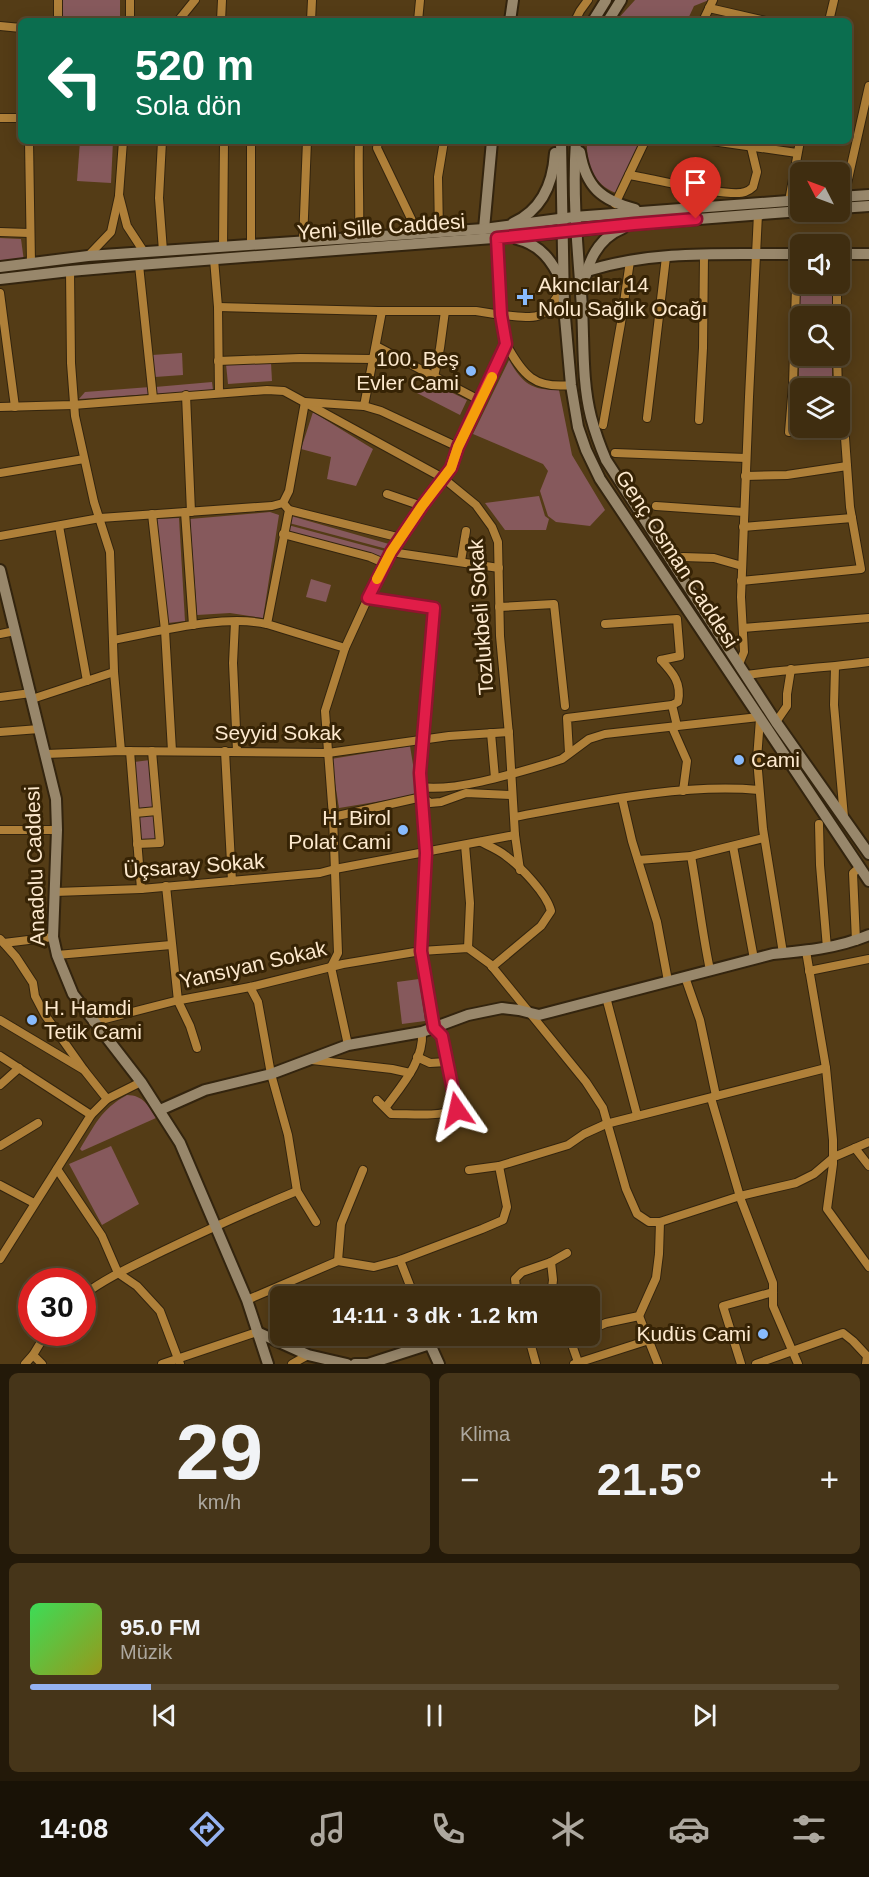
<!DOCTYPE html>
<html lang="tr">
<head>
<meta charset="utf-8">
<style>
	body { margin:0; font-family:Helvetica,sans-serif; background:#463519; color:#f1f3f6; height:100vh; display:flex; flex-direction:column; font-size:22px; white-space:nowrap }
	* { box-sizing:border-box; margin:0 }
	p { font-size:20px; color:#ada89f }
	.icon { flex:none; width:33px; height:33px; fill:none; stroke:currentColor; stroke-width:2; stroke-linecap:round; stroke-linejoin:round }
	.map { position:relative; height:1364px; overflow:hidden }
	.sheet { display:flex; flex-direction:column; gap:9px; padding:9px; background:#231909; flex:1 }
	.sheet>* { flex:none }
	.banner { position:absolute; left:18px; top:18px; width:834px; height:126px; border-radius:9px; box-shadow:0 3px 15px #0003,0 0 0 2px #584930; background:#0b6e4f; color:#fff; overflow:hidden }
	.needle { width:39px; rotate:312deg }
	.buttons { position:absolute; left:790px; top:162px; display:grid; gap:12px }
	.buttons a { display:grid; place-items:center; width:60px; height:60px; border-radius:9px; background:#3f2d10; box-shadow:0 3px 15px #0003,0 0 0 2px #584930; font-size:30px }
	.speed { position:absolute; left:18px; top:1268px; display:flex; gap:12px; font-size:30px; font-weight:700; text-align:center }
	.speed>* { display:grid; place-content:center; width:78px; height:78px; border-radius:50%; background:#3f2d10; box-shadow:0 3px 15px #0003,0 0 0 2px #584930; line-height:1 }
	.speed .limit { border:9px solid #d22; background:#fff; color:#111 }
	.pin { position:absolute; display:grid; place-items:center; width:51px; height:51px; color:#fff; margin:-62px -26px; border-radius:50% 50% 50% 0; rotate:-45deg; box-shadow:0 0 6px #0007 }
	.pin .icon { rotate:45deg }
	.me { position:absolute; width:66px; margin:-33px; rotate:349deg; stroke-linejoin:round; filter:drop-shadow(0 0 4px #0008) }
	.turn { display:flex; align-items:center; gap:21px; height:126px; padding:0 18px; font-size:27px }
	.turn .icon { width:78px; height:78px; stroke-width:2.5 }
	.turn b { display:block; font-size:42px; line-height:51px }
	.big { font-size:45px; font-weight:700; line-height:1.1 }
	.sheet .tile { flex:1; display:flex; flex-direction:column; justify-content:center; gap:9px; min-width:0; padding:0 21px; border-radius:9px; background:#463519 }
	.sheet .dial { align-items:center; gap:0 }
	.dial b { font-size:78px; line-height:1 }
	.song { display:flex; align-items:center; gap:18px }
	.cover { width:72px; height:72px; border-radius:9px; background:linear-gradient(135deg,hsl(130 70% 55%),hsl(60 70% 35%)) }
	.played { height:6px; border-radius:3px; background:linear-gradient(90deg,#95b2f1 15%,#584930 15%) }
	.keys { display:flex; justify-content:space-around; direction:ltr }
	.heat { display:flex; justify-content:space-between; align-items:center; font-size:33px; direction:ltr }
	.sheet .tiles { flex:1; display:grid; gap:9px; grid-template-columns:1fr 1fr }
	.tile:last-child { grid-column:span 2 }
	.trip { position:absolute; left:270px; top:1286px; width:330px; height:60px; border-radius:9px; background:#3f2d10; box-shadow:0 3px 15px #0003,0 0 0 2px #584930; font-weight:700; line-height:60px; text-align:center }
	.dock { display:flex; height:96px; justify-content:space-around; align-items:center; background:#191206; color:#ada89f }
	.dock .icon { width:42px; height:42px }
	.dock .selected { color:#95b2f1 }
	.dock b { font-size:27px; color:#f1f3f6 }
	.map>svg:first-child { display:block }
	.green { fill:#86595c }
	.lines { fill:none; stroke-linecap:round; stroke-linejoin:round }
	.street-casing { stroke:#33240e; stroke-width:10 }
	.secondary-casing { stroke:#33240e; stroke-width:14 }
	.street { stroke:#af8039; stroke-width:8 }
	.secondary { stroke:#98876b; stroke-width:10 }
	.route-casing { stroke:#92132f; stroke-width:15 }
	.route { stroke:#e11d48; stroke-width:10 }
	.slow { stroke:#f59e0b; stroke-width:10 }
	.poi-dot { fill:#88bafc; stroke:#362305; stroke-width:2 }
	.labels { text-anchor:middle; stroke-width:6; stroke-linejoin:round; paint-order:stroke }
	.street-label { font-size:21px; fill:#fde9ce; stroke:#362305 }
	.poi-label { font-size:21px; fill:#fde9ce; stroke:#362305; text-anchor:start }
</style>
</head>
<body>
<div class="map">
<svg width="869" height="1364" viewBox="0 0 869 1364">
	<rect width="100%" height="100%" fill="#543c16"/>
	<g class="green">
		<rect x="62" y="0" width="58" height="19"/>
		<polygon points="635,0 709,0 694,6 687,21 616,21"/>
		<polygon points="80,141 113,141 111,183 77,181"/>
		<path d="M 587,141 L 641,141 L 616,193 C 593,184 586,165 587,141 Z"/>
		<polygon points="0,238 21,239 24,261 0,264"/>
		<polygon points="799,257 801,257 801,284 832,284 832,316 801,316 801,356 832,356 832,382 799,379"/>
		<polygon points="182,353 183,375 155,377 152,355"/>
		<path d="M 509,360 C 523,384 531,390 559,390 L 572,455 L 605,510 L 590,526 L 556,522 L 548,516 L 540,491 L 548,471 L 543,464 L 473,434 Z"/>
		<polygon points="271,363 272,381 228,384 226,364"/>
		<polygon points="424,379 467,400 460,415 417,393"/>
		<polygon points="212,382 213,390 156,394 155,387"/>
		<polygon points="150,387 150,394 79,399 85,392"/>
		<polygon points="313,412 373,449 356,486 327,479 331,457 301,449"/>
		<polygon points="539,496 545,516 549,519 546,530 505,530 485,503"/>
		<polygon points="270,512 279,515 263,618 230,613 197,615 190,519"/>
		<polygon points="291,516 389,544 387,549 289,523"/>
		<polygon points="179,518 185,621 168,623 157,519"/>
		<polygon points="288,525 385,551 383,558 286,532"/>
		<polygon points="311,579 331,585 326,602 306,597"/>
		<polygon points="410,746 418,795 339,808 331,759"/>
		<polygon points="150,760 157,840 140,841 134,762"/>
		<polygon points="419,979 425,1021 402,1024 397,982"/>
		<path d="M 127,1095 C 143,1095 149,1106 156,1118 L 82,1151 L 80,1149 C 95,1125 101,1109 127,1095 Z"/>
		<polygon points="111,1146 139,1204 102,1225 69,1164"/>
	</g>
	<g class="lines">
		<g class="street-casing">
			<g id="street">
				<polyline points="130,0 130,21"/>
				<polyline points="709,8 766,21"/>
				<polyline points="58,21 58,0"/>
				<polyline points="178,21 195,0"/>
				<polyline points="221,21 222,0"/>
				<polyline points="311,21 312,0"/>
				<polyline points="418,21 420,0"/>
				<polyline points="575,21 580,11 588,0"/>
				<polyline points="703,21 713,0"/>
				<polyline points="829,21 834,0"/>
				<polyline points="0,26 21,28"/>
				<polyline points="0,118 21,118"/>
				<polyline points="29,141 31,263"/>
				<polyline points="123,141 119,195 127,226 144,252"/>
				<polyline points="162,141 159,198 163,251"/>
				<polyline points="378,141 377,148 418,233"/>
				<polyline points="712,141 797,153"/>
				<path d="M 629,175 C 651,178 729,198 745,192 C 748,191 751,189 753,187 L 757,172 L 751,147 L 752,141"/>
				<polyline points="844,197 869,86"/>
				<polyline points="789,201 800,141"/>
				<polyline points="615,204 645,141"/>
				<polyline points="0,232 29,233"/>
				<polyline points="439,232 438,177 444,141"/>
				<path d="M 359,237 C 360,205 358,173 359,141"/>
				<path d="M 497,238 L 501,315 C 539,318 542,323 563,287"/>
				<polyline points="303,241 307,141"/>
				<polyline points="251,245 251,141"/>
				<polyline points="223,247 224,141"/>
				<polyline points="88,256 111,232 119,196"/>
				<polyline points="214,259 218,307 219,393"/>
				<polyline points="139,265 153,398"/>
				<polyline points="70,271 71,363 75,416 94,502 110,552 114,672 121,751"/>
				<polyline points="0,293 15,407"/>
				<polyline points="837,316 837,284"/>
				<path d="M 506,344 C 523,375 534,389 571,385"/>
				<polyline points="376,346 481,401"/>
				<polyline points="837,356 838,388"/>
				<polyline points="373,359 382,311"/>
				<polyline points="434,377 440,348 445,311"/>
				<polyline points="793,385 838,388"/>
				<polyline points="186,395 191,512"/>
				<polyline points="364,406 381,411 458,447"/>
				<polyline points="0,407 73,405 267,390 284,391 443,478 451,468 458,447 506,344 501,315 476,311 378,311 218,307"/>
				<polyline points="647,418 666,257"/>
				<polyline points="699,420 703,348 704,255"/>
				<polyline points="603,425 621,323 630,261"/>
				<polyline points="789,432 793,385 797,254"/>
				<polyline points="615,453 746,458"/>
				<polyline points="0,473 84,459"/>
				<polyline points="745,476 787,475 847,466"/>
				<polyline points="387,494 422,506"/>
				<polyline points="283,503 289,510 267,624 345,648"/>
				<polyline points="656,506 744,512"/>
				<polyline points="289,510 401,538"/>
				<polyline points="185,512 193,625"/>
				<polyline points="152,514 165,630 172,751"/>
				<polyline points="59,526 87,681"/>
				<polyline points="743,527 852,518"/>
				<polyline points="283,534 370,557 384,563"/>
				<polyline points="0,536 100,518 272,506 283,503 289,491 305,402 364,406 373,359 300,358 218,361"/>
				<polyline points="391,552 499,568"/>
				<polyline points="683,557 714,558 742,566"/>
				<polyline points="461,561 466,531"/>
				<polyline points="741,581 861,569 850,507 844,424 840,401"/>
				<path d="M 368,598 L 434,608 L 420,773 L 426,853 L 421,951 L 434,1028 L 442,1036 L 457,1110 C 435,1117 413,1114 391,1114 L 377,1100"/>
				<polyline points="499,607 554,604 565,706"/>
				<polyline points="235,622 233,663 237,751"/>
				<polyline points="605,624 677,619 680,656 661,660"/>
				<polyline points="743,628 869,618"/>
				<polyline points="0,634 15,631"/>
				<path d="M 113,640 C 157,632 223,614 267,624"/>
				<path d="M 661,660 C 673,673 682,683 678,702 L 672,705"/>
				<polyline points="739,664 744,652 741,597 749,397 758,214"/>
				<polyline points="835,667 834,705 844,817"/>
				<path d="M 746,675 C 787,669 828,668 869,662"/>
				<polyline points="0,697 31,693"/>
				<polyline points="32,699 114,672"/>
				<polyline points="760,719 757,759 763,829 783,953"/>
				<polyline points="776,722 787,706 787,694 791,669"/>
				<polyline points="672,727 687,761 683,791"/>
				<polyline points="0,732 39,729"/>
				<polyline points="491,733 495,778"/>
				<polyline points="130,751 141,889"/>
				<polyline points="225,751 232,881"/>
				<polyline points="569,753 567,718 672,705 677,726"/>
				<polyline points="46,754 121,751 328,753 449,736 509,732"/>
				<path d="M 421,787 C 455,792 516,773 550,763 L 562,759 L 589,739 L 605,734 L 759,717"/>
				<polyline points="622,798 632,841 657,922 668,981"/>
				<polyline points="135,813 157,811"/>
				<polyline points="333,817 422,797 430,803 441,802 466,793 512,795"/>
				<path d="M 514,817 C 591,803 680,783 759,790"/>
				<polyline points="819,824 820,865 827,948"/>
				<polyline points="0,830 57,830"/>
				<path d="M 481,842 C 489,846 499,850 506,856 C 521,867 547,894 551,911 L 541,926 L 492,967"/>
				<polyline points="137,844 160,843 152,751"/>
				<polyline points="465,845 470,903 468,948"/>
				<polyline points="733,846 754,959"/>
				<path d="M 691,856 C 698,894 702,932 710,970"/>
				<polyline points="638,860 691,856 764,838"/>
				<polyline points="166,886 178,1001 190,1026 197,1048"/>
				<polyline points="55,892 141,889 320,873 335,869 515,835"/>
				<polyline points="0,939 16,957 33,983 35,996 45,1015 84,1070"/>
				<polyline points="856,941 853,873 860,867"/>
				<polyline points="4,943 53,937"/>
				<polyline points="806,951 826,1068 833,1140 833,1164 827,1209 869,1267"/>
				<polyline points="57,955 171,945"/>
				<polyline points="809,971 869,959"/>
				<polyline points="685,977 700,1020 716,1096"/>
				<polyline points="250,987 258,1002 271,1074 288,1135 297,1191 316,1222"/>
				<polyline points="606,997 637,1115"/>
				<polyline points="0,1020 84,1070 107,1099"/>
				<polyline points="93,1022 175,1001 250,987 343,964 421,951 468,948 490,964 586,1082 603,1108 626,1189 637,1214 649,1222 660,1222 740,1196 796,1183 814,1174 834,1157 869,1142"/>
				<polyline points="348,1045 331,967 338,953 333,817 325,711 345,648 384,563 443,478 476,505 492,527 498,542 500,636 509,735 515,835 520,870"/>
				<polyline points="0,1056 91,1115 107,1099 141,1082"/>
				<polyline points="417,1057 430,1063 447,1062"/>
				<polyline points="312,1060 392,1069 410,1073"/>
				<polyline points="0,1085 19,1068"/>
				<polyline points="711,1098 741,1200 773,1283 773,1306 798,1364"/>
				<path d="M 386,1107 C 402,1085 424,1061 422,1032"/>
				<polyline points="0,1146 38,1123"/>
				<polyline points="855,1148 869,1166"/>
				<polyline points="499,1166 568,1145 584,1134 606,1124 826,1068"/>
				<polyline points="57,1169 102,1236 118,1273 137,1286 160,1311 180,1364"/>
				<polyline points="0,1185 34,1203"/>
				<polyline points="0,1259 91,1115"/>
				<polyline points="400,1260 414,1296"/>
				<polyline points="338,1261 341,1224 363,1170"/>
				<polyline points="551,1262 553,1280 551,1296"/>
				<path d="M 82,1296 C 107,1277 135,1265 163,1251 C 207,1230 251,1210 297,1191"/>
				<polyline points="517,1296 515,1279 522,1272 551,1262 567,1253"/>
				<polyline points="247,1300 338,1261 374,1267 400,1260 482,1229 503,1220 507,1207 499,1166 469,1170"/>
				<polyline points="639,1316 658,1364"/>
				<polyline points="590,1330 606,1323 639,1316 656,1278 659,1254 660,1222"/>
				<polyline points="528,1335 536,1364"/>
				<polyline points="566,1335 570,1339 578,1362"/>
				<polyline points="570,1339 579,1335"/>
				<polyline points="33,1355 42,1364"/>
				<polyline points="25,1364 33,1355 47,1332"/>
				<polyline points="162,1364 257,1332"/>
				<polyline points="292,1364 308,1355"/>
				<polyline points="574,1364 649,1340"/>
				<polyline points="741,1364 723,1306 773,1292"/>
				<polyline points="756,1364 843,1333 853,1341 867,1356 866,1364"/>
			</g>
		</g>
		<g class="secondary-casing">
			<g id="secondary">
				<polyline points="510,21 513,0"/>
				<polyline points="593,21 606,0"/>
				<polyline points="608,21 621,0"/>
				<polyline points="561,141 564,306 571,385 578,427 586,450 600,479 869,881"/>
				<path d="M 576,141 C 572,197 578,251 582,307 C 584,343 582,382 591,417 C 595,432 600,446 606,460 L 776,722 L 869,854"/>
				<path d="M 580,152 C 586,187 601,200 635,209"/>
				<polyline points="840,197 869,195"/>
				<polyline points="840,208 869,206"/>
				<path d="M 513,223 C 542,210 553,183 555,153"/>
				<polyline points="484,229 492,141"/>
				<path d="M 517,239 C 541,245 552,261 562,282"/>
				<polyline points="840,254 869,254"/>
				<polyline points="0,267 88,256 484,229 574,217 801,200"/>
				<path d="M 587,271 C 656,249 730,255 801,254"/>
				<path d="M 586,275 C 591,254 603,236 623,228"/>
				<polyline points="0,279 70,271 139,265 546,234 634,224 801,211"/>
				<polyline points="0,570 56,799 57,830 53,937 57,955 73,994 141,1082 180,1143 247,1300 268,1364"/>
				<path d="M 160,1110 L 205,1090 L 271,1074 L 348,1045 L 422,1032 L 468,1015 L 502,1008 L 519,1010 L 539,1015 L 773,954 C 806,951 838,948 869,935"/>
				<polyline points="257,1332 308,1355 347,1364"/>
				<polyline points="355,1364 368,1364 430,1344 439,1364"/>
			</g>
		</g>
		<use href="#street" class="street"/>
		<use href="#secondary" class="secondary"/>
	</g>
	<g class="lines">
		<g class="route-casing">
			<polyline id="route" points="457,1110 442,1036 434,1028 421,951 426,853 420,773 434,608 368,598 391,552 422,506 451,468 458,447 506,344 501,315 497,238 634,224 696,219"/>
		</g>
		<use href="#route" class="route"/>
		<polyline class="slow" points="377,579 391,552 422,506 451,468 458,447 492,377"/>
	</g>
	<g class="poi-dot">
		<path d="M522 288h6v6h6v6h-6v6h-6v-6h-6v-6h6z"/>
		<circle cx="471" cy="371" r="6"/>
		<circle cx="739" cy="760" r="6"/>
		<circle cx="403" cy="830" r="6"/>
		<circle cx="32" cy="1020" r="6"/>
		<circle cx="763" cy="1334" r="6"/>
	</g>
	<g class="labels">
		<g class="street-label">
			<text transform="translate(381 227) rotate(-4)" y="7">Yeni Sille Caddesi</text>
			<text transform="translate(677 559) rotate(57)" y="7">Genç Osman Caddesi</text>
			<text transform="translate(481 617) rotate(-94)" y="7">Tozlukbeli Sokak</text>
			<text x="278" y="740">Seyyid Sokak</text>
			<text transform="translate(35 866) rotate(-92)" y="7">Anadolu Caddesi</text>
			<text transform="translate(194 866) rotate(-4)" y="7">Üçsaray Sokak</text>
			<text transform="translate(253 965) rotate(-13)" y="7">Yansıyan Sokak</text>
		</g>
		<g class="poi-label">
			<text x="538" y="292">Akıncılar 14<tspan x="538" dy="24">Nolu Sağlık Ocağı</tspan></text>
			<text x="459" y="366" text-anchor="end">100. Beş<tspan x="459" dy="24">Evler Cami</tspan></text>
			<text x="751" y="767">Cami</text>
			<text x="391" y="825" text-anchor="end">H. Birol<tspan x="391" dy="24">Polat Cami</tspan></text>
			<text x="44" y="1015">H. Hamdi<tspan x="44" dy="24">Tetik Cami</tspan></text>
			<text x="751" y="1341" text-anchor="end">Kudüs Cami</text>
		</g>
	</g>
</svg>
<div class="buttons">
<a><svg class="needle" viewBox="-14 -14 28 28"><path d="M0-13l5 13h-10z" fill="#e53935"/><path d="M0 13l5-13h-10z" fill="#ada89f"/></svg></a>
<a><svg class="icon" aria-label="sound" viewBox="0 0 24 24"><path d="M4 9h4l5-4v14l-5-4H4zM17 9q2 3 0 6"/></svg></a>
<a><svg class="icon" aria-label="search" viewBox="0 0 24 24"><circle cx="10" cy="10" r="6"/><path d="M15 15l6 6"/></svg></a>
<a><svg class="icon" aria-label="layers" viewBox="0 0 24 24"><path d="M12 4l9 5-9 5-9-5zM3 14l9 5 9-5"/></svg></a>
</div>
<div class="speed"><div class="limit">30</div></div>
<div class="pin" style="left:696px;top:219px;background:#d93025"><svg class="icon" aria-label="arrive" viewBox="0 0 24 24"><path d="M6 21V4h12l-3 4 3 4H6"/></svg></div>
<svg class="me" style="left:457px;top:1110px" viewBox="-20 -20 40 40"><path d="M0-17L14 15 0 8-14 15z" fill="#e11d48" stroke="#fff" stroke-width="4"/></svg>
<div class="trip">14:11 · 3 dk · 1.2 km</div>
<div class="banner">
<div class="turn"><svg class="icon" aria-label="left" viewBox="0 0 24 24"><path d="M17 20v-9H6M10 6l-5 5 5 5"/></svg><div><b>520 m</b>Sola dön</div></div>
</div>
</div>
<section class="sheet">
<div class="tiles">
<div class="tile dial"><b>29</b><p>km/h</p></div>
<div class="tile"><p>Klima</p>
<div class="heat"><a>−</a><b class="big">21.5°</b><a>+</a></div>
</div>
<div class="tile">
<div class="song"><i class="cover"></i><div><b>95.0 FM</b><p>Müzik</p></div></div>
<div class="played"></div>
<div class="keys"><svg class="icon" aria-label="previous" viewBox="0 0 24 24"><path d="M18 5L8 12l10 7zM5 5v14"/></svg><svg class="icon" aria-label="pause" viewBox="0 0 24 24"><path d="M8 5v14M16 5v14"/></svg><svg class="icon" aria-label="next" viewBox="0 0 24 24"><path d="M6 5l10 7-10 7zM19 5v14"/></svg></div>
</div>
</div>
</section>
<nav class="dock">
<b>14:08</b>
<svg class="icon selected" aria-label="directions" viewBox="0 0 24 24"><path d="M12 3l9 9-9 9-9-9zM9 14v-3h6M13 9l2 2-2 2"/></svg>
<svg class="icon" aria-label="music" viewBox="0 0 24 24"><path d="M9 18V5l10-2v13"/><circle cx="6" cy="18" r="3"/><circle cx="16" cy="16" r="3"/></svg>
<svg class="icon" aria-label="phone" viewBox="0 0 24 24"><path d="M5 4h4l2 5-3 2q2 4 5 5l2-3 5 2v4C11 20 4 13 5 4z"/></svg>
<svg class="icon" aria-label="climate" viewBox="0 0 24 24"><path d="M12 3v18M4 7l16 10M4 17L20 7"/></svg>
<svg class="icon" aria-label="car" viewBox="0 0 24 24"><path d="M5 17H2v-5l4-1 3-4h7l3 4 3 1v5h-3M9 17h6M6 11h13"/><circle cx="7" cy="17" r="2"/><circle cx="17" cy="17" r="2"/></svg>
<svg class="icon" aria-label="filters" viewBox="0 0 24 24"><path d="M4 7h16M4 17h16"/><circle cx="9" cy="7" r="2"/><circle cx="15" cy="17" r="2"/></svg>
</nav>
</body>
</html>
